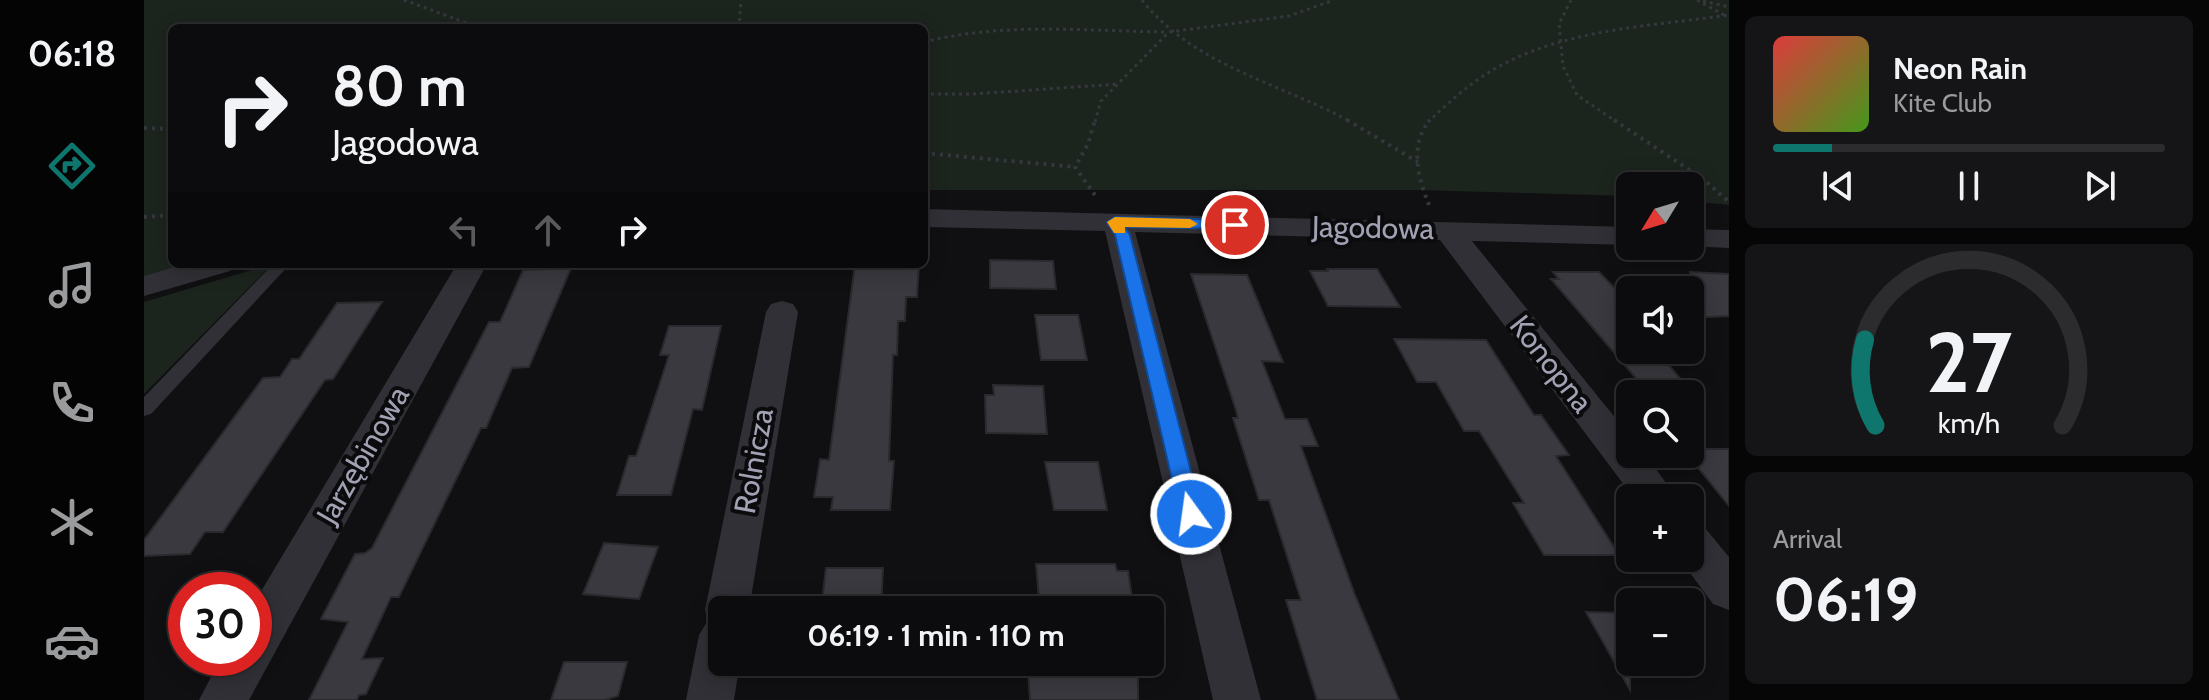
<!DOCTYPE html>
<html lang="en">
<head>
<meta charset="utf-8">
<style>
	body { margin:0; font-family:Cabin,sans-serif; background:#151416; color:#f1f3f6; height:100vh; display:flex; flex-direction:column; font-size:30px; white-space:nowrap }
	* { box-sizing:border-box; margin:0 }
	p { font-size:26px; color:#9a9b9d }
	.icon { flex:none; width:44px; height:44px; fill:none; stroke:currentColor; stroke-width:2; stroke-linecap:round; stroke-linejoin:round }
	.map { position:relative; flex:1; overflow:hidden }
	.sheet { display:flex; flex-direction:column; gap:16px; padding:16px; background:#070607; width:480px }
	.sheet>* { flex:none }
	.top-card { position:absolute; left:24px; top:24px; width:760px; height:244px; border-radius:12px; box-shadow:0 4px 20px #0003,0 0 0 2px #2c2b2e; background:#0c0b0d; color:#f1f3f6; overflow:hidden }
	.needle { width:52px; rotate:232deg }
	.controls { position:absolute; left:1472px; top:172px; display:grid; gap:16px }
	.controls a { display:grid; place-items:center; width:88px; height:88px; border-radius:12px; background:#0c0b0d; box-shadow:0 4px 20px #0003,0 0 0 2px #2c2b2e; font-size:40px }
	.speed { position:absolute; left:24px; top:572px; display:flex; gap:16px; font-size:40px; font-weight:700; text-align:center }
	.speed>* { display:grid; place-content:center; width:104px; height:104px; border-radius:50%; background:#0c0b0d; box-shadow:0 4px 20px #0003,0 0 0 2px #2c2b2e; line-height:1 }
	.speed .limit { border:12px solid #d22; background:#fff; color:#111 }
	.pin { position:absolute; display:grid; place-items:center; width:68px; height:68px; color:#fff; margin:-34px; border:4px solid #fff; border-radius:50%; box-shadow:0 2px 8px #0007 }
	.me { position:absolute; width:88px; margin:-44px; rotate:346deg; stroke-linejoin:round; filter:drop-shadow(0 0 6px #0008) }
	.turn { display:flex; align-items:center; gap:28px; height:168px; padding:0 32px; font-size:36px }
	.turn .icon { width:104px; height:104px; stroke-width:2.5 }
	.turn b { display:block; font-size:56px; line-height:68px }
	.lanes { display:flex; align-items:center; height:76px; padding:0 32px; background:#0003; justify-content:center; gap:40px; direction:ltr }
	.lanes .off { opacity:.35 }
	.big { font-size:60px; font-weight:800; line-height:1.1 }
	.sheet .card { flex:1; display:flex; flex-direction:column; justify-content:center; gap:12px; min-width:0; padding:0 28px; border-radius:12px; background:#151416 }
	.sheet .dial { align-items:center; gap:0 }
	.dial svg { height:208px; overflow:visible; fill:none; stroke:#2c2b2e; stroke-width:7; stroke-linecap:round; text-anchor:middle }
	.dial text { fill:#f1f3f6; stroke:none }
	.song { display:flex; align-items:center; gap:24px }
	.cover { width:96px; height:96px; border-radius:12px; background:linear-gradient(135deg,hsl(0 70% 55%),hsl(100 70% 35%)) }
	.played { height:8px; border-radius:4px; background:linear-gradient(90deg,#0f766e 15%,#2c2b2e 15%) }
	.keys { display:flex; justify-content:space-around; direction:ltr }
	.trip { position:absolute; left:564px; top:596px; width:456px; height:80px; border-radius:12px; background:#0c0b0d; box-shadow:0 4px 20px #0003,0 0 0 2px #2c2b2e; font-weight:800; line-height:80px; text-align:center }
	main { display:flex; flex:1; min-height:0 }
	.dock { display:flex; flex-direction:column; width:144px; justify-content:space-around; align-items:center; background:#050405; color:#9a9b9d }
	.dock .icon { width:56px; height:56px }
	.dock .current { color:#0f766e }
	.dock b { font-size:36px; color:#f1f3f6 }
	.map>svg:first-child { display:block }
	.green { fill:#1c241e }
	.building { fill:#3a393f; stroke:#2a292d; stroke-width:2 }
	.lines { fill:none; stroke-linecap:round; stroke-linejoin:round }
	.path-far1 { stroke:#36373d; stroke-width:3; stroke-dasharray:3 4; stroke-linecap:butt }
	.path { stroke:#36373d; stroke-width:4; stroke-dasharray:3 5; stroke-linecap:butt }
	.service { fill:#303036; fill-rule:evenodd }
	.minor { fill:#303036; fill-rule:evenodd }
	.route { fill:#1a73e8; stroke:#114b97; stroke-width:2 }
	.slow { fill:#f59e0b }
	.labels { text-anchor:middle; stroke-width:8; stroke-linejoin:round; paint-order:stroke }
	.street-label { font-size:30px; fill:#a0a2b3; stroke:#0b0a0c }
</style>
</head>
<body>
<main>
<nav class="dock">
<b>06:18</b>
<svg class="icon current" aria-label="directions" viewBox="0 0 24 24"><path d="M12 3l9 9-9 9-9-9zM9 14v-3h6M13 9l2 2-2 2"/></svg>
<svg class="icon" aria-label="music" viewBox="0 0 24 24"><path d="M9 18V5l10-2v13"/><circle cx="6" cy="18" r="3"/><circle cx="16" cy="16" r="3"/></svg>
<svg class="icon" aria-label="phone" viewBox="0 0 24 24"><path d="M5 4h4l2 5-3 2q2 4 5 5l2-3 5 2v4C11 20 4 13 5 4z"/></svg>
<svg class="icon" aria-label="climate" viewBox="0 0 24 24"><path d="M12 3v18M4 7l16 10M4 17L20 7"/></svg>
<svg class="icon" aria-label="car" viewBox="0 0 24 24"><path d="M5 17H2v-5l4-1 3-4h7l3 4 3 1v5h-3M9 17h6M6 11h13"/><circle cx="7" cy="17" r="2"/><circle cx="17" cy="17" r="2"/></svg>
</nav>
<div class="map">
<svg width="1585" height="700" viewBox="0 0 1585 700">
	<rect width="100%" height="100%" fill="#100f11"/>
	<g class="green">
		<polygon points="0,0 1585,0 1585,205 1546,201 1546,186 1486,186 1486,196 1271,190 780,190 780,28 28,28 28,264 43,264 0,277"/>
		<polygon points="128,264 0,394 0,302"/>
	</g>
	<g class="building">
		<polygon points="846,260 909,261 912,289 846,288"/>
		<polygon points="711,264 775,264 773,297 762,297 761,321 754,321 753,355 749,355 745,461 750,461 746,510 687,510 689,497 670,497 676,459 685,460"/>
		<polygon points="427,268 385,367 368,368 342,428 337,428 255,597 247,597 218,659 239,658 222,694 215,695 213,700 165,700 204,622 177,619 211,554 221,553 228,548 345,322 356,322 379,270"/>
		<polygon points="1183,269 1233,269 1256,307 1184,306 1166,271 1184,271"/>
		<polygon points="1409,272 1455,272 1486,304 1486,350 1512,350 1540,383 1496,383 1407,279 1415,279"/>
		<polygon points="1546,272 1585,274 1585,316 1546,318"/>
		<polygon points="1047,274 1103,275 1139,362 1118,361 1141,419 1163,419 1174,446 1157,446 1211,595 1255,700 1173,700 1142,600 1157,600 1125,500 1115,500 1089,418 1094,418 1091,407"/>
		<polygon points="238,302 189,379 181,380 79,532 61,532 46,554 0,556 0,540 119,378 136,377 148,359 155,359 193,303"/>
		<polygon points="891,315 934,315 943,360 897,360"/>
		<polygon points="525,326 577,326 558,410 549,409 527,495 473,495 485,456 492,456 525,355 516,355"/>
		<polygon points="1250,339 1342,340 1390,415 1397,415 1425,455 1412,456 1475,555 1400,555 1369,503 1380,503 1335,431 1320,431 1292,382 1273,382"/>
		<polygon points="849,385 899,386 903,434 842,433 841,395 850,395"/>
		<polygon points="1546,449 1585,449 1585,506 1543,454 1546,454"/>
		<polygon points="901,462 954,462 963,510 910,510"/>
		<polygon points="460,543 514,547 495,599 439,594"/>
		<polygon points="892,564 971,564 973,571 984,571 990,610 911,610 910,600 895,599"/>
		<polygon points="682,568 739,568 737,610 677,610"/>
		<polygon points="1442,612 1486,613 1486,690"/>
		<polygon points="420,662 483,662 474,696 461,700 407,700"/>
		<polygon points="884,672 994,675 994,700 886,700"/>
	</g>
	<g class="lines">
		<g class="path-far1">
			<polyline points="260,0 336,28"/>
			<path d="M 998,0 C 1050,66 1136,83 1207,122"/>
			<polyline points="1427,0 1415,24 1419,66 1433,95 1473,122"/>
			<polyline points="1553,0 1580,15"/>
			<polyline points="1559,1 1585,7"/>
			<polyline points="595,28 597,0"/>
			<path d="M 780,42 C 859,22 943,31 1024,32"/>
			<polyline points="780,94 829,94 975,84"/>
			<polyline points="951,122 957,101 1025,32 1145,16 1190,0"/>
			<path d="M 1284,122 C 1300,107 1317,91 1336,78 C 1408,29 1502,27 1585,15"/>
		</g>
		<g class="path">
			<polyline points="1203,120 1274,162"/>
			<polyline points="1470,120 1559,179 1585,202"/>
			<polyline points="0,128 28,129"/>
			<polyline points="780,153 931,167"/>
			<polyline points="951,195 931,167 944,144 951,120"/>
			<path d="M 1285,205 C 1274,178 1265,144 1286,120"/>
			<polyline points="0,217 28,215"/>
		</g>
		<polygon class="service" points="129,264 146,264 7,414 0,416 0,397"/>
		<g class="minor">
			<polygon points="780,209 1486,227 1486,245 1328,241 1486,436 1486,454 1501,454 1533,498 1490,498 1296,240 991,232 1117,700 1069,700 961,231 780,227"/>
			<polygon points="1546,229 1585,230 1585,248 1543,246 1546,246"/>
			<polygon points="41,264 90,264 86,271 0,296 0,276"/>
			<polygon points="313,264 343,264 105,700 55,700 77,658 110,658 110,603"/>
			<polygon points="638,301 649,304 654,312 605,610 578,610 578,662 596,662 590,700 542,700 555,635 565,619 561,610 622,312 627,304"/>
			<polygon points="1546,523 1561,528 1585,557 1585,610 1569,604 1535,558 1546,558"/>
		</g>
	</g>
	<polygon class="route" points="971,217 1091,220 1099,225 1091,229 981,227 986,235 1058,514 1055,520 1047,523 1040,520 1036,514 971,235 963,222"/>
	<polygon class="slow" points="971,217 1046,219 1054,224 1046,228 981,227 981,233 970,233 963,222"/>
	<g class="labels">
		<g class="street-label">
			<text transform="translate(1229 228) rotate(1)" y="10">Jagodowa</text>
			<text transform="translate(1407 364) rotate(52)" y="10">Konopna</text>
			<text transform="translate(219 455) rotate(-60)" y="10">Jarzębinowa</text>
			<text transform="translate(610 461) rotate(-80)" y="10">Rolnicza</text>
		</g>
	</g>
</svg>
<div class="controls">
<a><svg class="needle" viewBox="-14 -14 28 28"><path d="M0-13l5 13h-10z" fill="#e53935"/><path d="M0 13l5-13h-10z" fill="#9a9b9d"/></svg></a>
<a><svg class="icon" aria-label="sound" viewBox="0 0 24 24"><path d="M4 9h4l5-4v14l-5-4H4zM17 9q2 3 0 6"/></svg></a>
<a><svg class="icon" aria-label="search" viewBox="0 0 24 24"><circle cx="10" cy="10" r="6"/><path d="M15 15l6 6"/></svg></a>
<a>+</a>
<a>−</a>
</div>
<div class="speed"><div class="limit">30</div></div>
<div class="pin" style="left:1091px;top:225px;background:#d93025"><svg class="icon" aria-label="arrive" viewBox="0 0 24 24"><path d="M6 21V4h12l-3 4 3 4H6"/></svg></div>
<svg class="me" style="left:1047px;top:514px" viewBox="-20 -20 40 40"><circle r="17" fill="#1a73e8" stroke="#fff" stroke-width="3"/><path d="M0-11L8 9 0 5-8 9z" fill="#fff"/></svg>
<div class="trip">06:19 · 1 min · 110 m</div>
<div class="top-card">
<div class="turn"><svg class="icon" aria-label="right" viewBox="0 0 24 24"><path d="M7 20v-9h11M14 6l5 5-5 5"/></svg><div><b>80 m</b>Jagodowa</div></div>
<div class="lanes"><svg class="icon off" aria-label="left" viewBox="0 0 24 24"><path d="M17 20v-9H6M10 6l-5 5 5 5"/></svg><svg class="icon off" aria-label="ahead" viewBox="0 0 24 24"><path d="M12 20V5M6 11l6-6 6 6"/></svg><svg class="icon" aria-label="right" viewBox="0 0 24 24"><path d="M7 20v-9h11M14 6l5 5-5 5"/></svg></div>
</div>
</div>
<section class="sheet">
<div class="card">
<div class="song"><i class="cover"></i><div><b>Neon Rain</b><p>Kite Club</p></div></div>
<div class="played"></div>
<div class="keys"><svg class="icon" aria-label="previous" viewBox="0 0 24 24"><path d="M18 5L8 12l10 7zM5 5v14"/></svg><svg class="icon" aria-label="pause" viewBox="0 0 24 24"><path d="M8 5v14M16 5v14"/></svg><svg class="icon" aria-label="next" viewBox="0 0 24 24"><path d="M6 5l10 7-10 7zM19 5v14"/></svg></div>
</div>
<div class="card dial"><svg viewBox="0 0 100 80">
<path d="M14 69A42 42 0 1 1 86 69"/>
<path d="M14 69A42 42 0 0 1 10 36" stroke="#0f766e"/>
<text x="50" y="56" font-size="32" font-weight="700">27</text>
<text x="50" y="72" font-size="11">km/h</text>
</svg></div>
<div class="card"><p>Arrival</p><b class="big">06:19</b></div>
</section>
</main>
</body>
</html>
